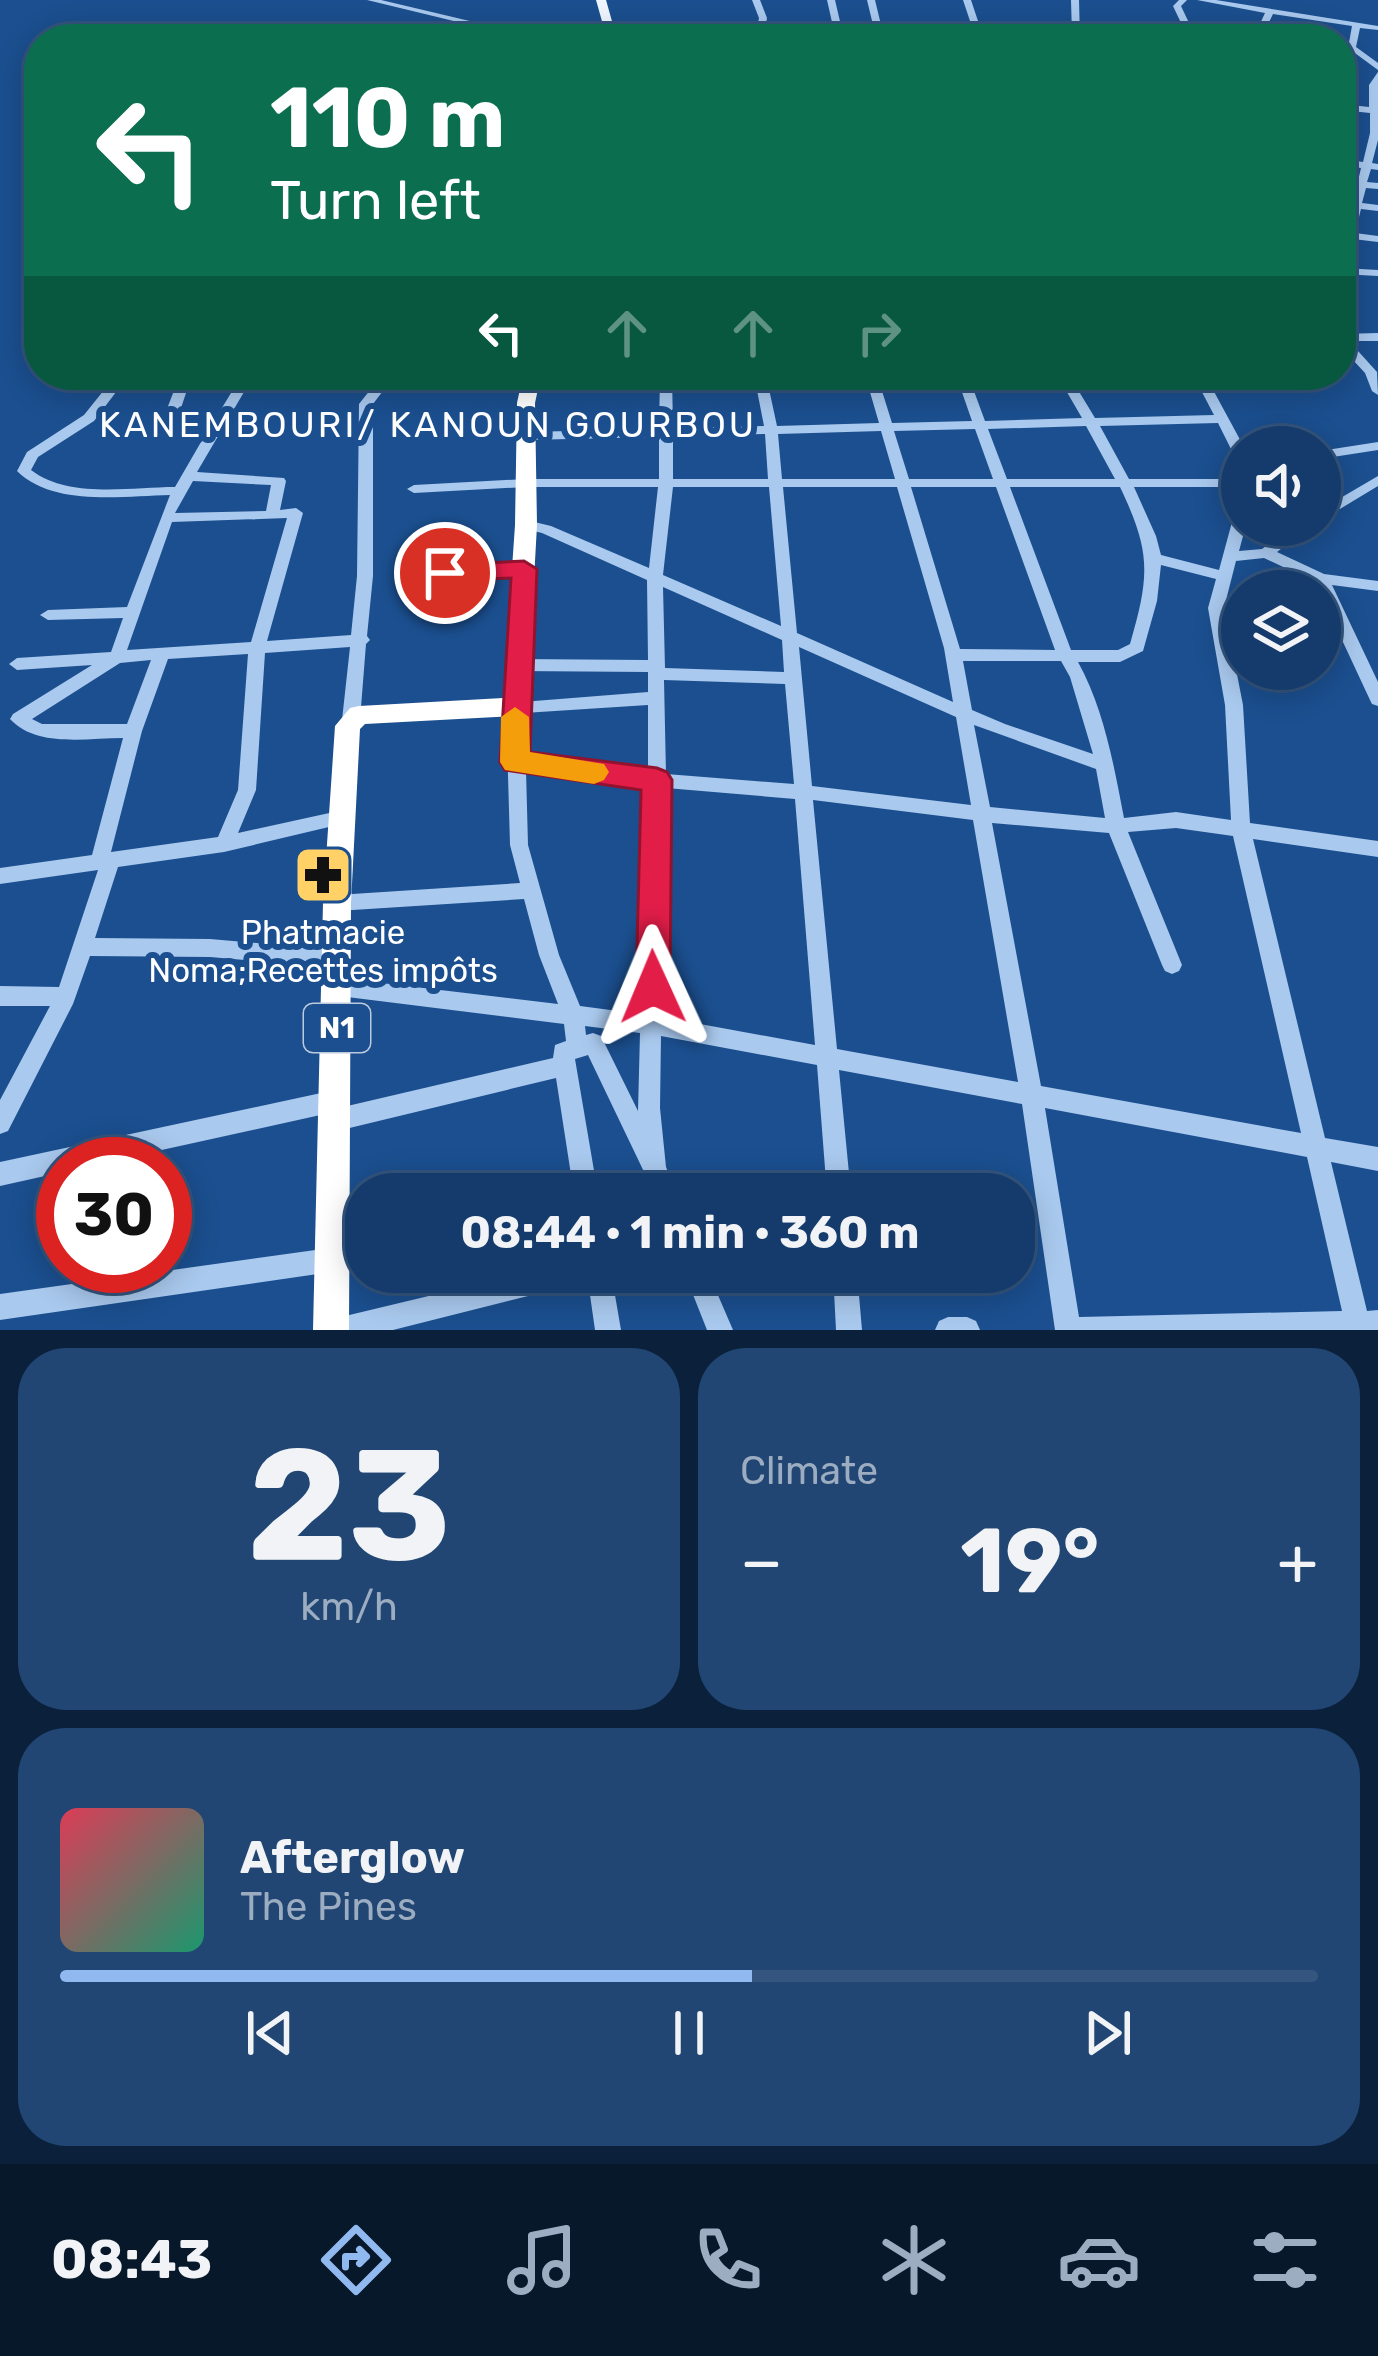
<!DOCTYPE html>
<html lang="en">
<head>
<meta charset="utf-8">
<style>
	body { margin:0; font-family:Rubik,sans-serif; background:#214673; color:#f1f3f6; height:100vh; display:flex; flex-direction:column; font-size:45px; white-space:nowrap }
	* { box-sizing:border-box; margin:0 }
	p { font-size:39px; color:#9dadc1 }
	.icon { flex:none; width:66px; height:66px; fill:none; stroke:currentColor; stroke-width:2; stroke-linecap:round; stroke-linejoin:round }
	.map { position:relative; height:1330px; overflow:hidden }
	.side { display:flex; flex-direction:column; gap:18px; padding:18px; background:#0b203b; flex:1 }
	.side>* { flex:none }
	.banner { position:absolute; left:24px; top:24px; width:1332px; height:366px; border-radius:48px; box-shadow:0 6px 30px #0003,0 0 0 3px #33557e; background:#0b6e4f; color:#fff; overflow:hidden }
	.tools { position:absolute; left:1221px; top:426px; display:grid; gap:24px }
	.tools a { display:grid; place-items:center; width:120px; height:120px; border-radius:50%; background:#143b6b; box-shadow:0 6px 30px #0003,0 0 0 3px #33557e; font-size:60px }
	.speed { position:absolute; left:36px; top:1137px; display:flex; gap:24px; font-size:60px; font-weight:700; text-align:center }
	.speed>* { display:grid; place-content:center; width:156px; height:156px; border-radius:50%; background:#143b6b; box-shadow:0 6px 30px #0003,0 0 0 3px #33557e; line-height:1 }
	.speed .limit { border:18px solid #d22; background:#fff; color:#111 }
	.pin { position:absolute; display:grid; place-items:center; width:102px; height:102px; color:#fff; margin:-51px; border:6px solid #fff; border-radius:50%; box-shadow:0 3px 12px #0007 }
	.me { position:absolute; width:132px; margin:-66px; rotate:359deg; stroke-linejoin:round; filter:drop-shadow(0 0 9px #0008) }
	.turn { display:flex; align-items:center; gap:42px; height:252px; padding:0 48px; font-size:54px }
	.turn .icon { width:156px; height:156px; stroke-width:2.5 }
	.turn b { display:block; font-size:84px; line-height:102px }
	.lanes { display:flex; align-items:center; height:114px; padding:0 48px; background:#0003; justify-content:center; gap:60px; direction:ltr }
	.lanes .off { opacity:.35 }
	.big { font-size:90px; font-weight:700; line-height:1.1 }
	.side .card { flex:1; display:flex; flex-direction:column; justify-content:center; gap:18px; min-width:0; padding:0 42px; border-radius:48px; background:#214673 }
	.side .dial { align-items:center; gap:0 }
	.dial b { font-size:156px; line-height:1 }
	.song { display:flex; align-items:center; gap:36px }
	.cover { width:144px; height:144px; border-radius:18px; background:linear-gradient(135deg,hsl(350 70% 55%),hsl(160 70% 35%)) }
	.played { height:12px; border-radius:6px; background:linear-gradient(90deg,#90b9f0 55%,#33557e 55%) }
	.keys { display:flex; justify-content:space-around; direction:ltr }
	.heat { display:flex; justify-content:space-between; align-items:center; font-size:66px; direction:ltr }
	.side .tiles { flex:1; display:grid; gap:18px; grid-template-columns:1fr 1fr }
	.card:last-child { grid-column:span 2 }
	.trip { position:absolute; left:345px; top:1173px; width:690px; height:120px; border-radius:48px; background:#143b6b; box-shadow:0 6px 30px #0003,0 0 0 3px #33557e; font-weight:700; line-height:120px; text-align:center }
	.dock { display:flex; height:192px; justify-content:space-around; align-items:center; background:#08182b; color:#9dadc1 }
	.dock .icon { width:84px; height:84px }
	.dock .selected { color:#90b9f0 }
	.dock b { font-size:54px; color:#f1f3f6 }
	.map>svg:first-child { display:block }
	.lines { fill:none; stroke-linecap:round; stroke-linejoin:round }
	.minor { fill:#a9c9ee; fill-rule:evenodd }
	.major { fill:#f0f6ff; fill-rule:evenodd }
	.highway { fill:#fff; fill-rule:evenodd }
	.route { fill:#e11d48; stroke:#92132f; stroke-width:3 }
	.slow { fill:#f59e0b }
	.labels { text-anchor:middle; stroke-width:12; stroke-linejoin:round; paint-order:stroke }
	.shield { fill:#1b4f8f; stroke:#bbcadd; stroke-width:3 }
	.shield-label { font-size:30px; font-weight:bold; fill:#fff }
	.poi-label { font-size:33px; fill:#fff; stroke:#1b4f8f }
	.neighbourhood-label { font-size:36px; letter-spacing:3px; fill:#fff; stroke:#1b4f8f }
</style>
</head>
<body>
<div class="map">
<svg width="1378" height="1330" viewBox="0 0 1378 1330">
	<rect width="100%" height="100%" fill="#1b4f8f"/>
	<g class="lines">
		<g class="minor">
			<polygon points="367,0 381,0 495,27 756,34 759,18 752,0 760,0 767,18 764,34 834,31 827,0 835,0 842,30 874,29 867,0 875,0 882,29 969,32 970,21 963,0 971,0 978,21 977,32 1072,35 1071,0 1079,0 1080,39 976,37 969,39 968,37 884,34 885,39 877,39 876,34 843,35 844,39 836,39 835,36 744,39 495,31"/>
			<polygon points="1179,0 1187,0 1181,6 1190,25 1187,39 1179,39 1182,25 1173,6"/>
			<polygon points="1197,0 1216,0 1378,26 1378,30 1360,28 1356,47 1378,63 1378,70 1348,48 1352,26 1273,14 1261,39 1253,39 1265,13"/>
			<polygon points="1378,72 1378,140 1372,163 1378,164 1378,170 1371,169 1367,182 1378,183 1378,189 1366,188 1362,203 1378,205 1378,211 1361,209 1355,233 1378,236 1378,242 1353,239 1347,265 1343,268 1378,270 1378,276 1341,274 1341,231 1344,231 1351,207 1341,206 1341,200 1352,201 1356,187 1341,185 1341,179 1358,181 1361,168 1341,165 1341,159 1363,162 1370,133 1370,113 1341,110 1341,104 1369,107 1369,85"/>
			<polygon points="1378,333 1378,341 1349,341 1377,372 1378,395 1372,391 1365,373 1341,347 1341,334"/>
			<path d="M 116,375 L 129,375 L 94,421 L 38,457 L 31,470 C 69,499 130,487 175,487 L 201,442 L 166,423 L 165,414 L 180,375 L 192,375 L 179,414 L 179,421 L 206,434 L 242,375 L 254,375 L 197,472 L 284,478 L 286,481 L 280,510 L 296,508 L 303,513 L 267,641 L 351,635 L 357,576 L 359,404 L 382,375 L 395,375 L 373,404 L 373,576 L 367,636 L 370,640 L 366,644 L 360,720 L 357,725 L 345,725 L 342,720 L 350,647 L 265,653 L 256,790 L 238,833 L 343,810 L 350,812 L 352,817 L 350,822 L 224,852 L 118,867 L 95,938 L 210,939 L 337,950 L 344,953 L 347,959 L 344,965 L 337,968 L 210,957 L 90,956 L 73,1004 L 8,1131 L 0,1134 L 0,1100 L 50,1006 L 0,1006 L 0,986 L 59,987 L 98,870 L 0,884 L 0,868 L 92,855 L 123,738 C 86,738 37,748 10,719 L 13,714 L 92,665 L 17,670 L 9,664 L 17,658 L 111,652 L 123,618 L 48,620 L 40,615 L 48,610 L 127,607 L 170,495 C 122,496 54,507 17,471 L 27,452 L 84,415 ZM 193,481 L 271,485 L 266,511 L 175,513 ZM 287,518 L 251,642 L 127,650 L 172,522 ZM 248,654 L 238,790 L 218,837 L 111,852 L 142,731 L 168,659 ZM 151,660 L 127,724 L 42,724 L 32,719 L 120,663 Z"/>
			<path d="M 660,375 L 672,375 L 673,428 L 764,426 L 754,375 L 766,375 L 777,426 L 879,423 L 865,375 L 877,375 L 892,423 L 972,421 L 956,375 L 968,375 L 985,421 L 1082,418 L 1057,375 L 1069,375 L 1095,418 L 1214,415 L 1193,375 L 1205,375 L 1244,447 L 1242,461 L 1235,457 L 1218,423 L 1100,426 L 1129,479 L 1242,479 L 1242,487 L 1134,487 L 1156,536 L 1161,555 L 1219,570 L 1235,511 L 1242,506 L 1242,525 L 1246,525 L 1239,551 L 1262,549 L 1295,525 L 1312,525 L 1277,552 L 1324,574 L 1378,581 L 1378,591 L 1332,585 L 1378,682 L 1378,706 L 1372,704 L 1370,700 L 1315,582 L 1264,558 L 1236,561 L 1224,608 L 1243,705 L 1250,823 L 1378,841 L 1378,857 L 1253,839 L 1325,1138 L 1378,1147 L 1378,1171 L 1331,1162 L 1367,1311 L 1378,1310 L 1378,1330 L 1055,1330 L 1022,1104 L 839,1070 L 851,1194 L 827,1194 L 817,1065 L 661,1036 L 660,1108 L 666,1167 L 677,1194 L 611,1194 L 615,1186 L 646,1176 L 588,1055 L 575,1059 L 598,1194 L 574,1194 L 556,1078 L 333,1132 L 325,1129 L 322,1121 L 325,1114 L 98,1164 L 63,1164 L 63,1172 L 0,1186 L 0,1162 L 335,1090 L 343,1093 L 346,1101 L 343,1107 L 553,1058 L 555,1045 L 566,1041 L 564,1024 L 339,996 L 332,994 L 329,987 L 332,980 L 339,978 L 558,1004 L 539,955 L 524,899 L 337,911 L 330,909 L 327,903 L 330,897 L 337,895 L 520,883 L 510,845 L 506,707 L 509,703 L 648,692 L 648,672 L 517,671 L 509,665 L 517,659 L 648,660 L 647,580 L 542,533 L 521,528 L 519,525 L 526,520 L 551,526 L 649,568 L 658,487 L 526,487 L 414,493 L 407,489 L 414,485 L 526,479 L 659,479 L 659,437 L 525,440 L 518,436 L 525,432 L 659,429 ZM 1086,426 L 1115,479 L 1007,479 L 988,429 ZM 975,429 L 993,479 L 909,479 L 894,431 ZM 881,431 L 895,479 L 782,479 L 778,434 ZM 765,434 L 768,479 L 673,479 L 673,436 ZM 673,487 L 769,487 L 781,626 L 663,575 ZM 783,487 L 897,487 L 944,648 L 953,702 L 797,633 ZM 911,487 L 996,487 L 1055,650 L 960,649 ZM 1010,487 L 1120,487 C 1151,552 1150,575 1130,644 L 1118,650 L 1071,650 ZM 1161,565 L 1216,579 L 1208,608 L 1225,705 L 1231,820 L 1176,812 L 1124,818 C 1114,766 1104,709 1078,662 L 1120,662 L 1143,651 L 1157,601 ZM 663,587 L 782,640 L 784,672 L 665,668 ZM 799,647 L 956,717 L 971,805 L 812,786 ZM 963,661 L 1061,661 L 1070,677 L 1093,754 L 1005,724 L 972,710 ZM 664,680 L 785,684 L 794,784 L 666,774 ZM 648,705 L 648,772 L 525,756 L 524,713 ZM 974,725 L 1096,769 L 1105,818 L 990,807 ZM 526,770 L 648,786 L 641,1014 L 580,1006 L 559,955 L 528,845 ZM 666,788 L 795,799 L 815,1045 L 662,1017 ZM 813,800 L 973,820 L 1018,1082 L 837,1049 ZM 992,823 L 1109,833 L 1162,965 L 1165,971 L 1172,974 L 1179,971 L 1182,965 L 1128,832 L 1176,828 L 1233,836 L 1301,1133 L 1041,1086 ZM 585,1026 L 640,1033 L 638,1111 L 601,1036 L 593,1033 L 586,1035 ZM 1045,1108 L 1307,1157 L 1342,1311 L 1079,1317 Z"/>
			<polygon points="1378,442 1378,450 1320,459 1320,451"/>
			<polygon points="1378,476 1378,486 1320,521 1320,510"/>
			<polygon points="524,565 532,570 529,574 406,580 398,575 406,570"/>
			<polygon points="366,1243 366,1267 0,1320 0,1294"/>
			<polygon points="529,1272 611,1272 621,1330 595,1330 588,1281 393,1330 328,1330 332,1321 341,1317"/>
			<polygon points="684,1272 708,1272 733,1330 707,1330"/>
			<polygon points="833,1272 857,1272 862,1330 836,1330"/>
			<polygon points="948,1317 967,1317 976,1321 980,1330 935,1330 939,1321"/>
		</g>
		<polygon class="major" points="596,0 606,0 617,39 607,39"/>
		<polygon class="highway" points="523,375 541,375 535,403 537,525 527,707 524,714 515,716 365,724 360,729 351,903 349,1330 313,1330 323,903 335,726 350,708 359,706 503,698 515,525 517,403"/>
	</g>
	<polygon class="route" points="524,561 537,569 530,752 657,768 667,772 672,780 670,987 665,998 653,1002 641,998 636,987 641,790 505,770 500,762 511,578 445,581 433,573 445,565"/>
	<polygon class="slow" points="515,707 529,717 530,752 604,764 609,772 604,780 594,784 505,770 500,762 501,717"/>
	<defs>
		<g id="pharmacy-square" transform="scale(3)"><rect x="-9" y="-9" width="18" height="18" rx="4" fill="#ffd166" stroke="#1b4f8f"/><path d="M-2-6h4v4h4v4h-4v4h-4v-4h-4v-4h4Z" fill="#111"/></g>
	</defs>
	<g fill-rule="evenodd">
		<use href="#pharmacy-square" x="323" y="875"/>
	</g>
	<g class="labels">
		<rect class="shield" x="304" y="1004" width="66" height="48" rx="9"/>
		<g class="shield-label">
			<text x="337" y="1038">N1</text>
		</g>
		<g class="poi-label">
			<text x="323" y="944">Phatmacie<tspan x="323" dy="38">Noma;Recettes impôts</tspan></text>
		</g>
		<g class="neighbourhood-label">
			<text x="428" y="437">KANEMBOURI/ KANOUN GOURBOU</text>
		</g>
	</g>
</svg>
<div class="tools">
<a><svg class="icon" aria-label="sound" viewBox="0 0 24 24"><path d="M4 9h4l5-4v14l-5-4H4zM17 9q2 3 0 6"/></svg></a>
<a><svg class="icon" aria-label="layers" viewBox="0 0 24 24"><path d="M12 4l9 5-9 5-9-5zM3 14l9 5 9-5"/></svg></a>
</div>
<div class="speed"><div class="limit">30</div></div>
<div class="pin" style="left:445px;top:573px;background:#d93025"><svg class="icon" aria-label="arrive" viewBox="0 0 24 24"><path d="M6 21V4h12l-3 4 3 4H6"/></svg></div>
<svg class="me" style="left:653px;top:987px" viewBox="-20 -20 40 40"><path d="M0-17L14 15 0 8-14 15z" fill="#e11d48" stroke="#fff" stroke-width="4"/></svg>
<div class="trip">08:44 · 1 min · 360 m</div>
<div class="banner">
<div class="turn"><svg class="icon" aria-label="left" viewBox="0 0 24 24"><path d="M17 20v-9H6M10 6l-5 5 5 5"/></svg><div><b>110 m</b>Turn left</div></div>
<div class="lanes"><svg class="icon" aria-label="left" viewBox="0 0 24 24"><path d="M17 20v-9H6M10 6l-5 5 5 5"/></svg><svg class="icon off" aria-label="ahead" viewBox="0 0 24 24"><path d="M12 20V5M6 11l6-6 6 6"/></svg><svg class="icon off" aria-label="ahead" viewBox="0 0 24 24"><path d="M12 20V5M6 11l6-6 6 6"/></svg><svg class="icon off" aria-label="right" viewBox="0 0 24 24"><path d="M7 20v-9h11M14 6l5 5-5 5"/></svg></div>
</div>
</div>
<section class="side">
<div class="tiles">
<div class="card dial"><b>23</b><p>km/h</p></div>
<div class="card"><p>Climate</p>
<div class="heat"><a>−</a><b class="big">19°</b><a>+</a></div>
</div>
<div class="card">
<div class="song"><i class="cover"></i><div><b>Afterglow</b><p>The Pines</p></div></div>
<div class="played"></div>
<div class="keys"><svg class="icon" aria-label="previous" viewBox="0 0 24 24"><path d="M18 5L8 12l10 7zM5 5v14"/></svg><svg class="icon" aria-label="pause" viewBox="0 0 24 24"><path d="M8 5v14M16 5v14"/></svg><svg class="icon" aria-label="next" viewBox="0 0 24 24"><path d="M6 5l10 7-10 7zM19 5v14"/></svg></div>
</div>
</div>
</section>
<nav class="dock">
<b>08:43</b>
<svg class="icon selected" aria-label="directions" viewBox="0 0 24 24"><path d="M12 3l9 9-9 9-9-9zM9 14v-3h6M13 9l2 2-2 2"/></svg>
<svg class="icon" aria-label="music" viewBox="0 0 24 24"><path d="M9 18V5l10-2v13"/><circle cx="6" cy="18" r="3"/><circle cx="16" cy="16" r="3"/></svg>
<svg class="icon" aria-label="phone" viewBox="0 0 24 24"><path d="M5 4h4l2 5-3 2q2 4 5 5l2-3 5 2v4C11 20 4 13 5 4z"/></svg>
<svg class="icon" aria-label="climate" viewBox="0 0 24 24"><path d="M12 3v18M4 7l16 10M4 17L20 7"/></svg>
<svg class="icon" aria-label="car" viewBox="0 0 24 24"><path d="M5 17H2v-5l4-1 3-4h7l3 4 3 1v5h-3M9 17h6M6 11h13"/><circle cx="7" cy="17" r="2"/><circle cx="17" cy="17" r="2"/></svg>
<svg class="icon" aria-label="filters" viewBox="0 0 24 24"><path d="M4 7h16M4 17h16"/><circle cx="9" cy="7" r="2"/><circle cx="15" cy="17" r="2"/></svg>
</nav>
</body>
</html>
